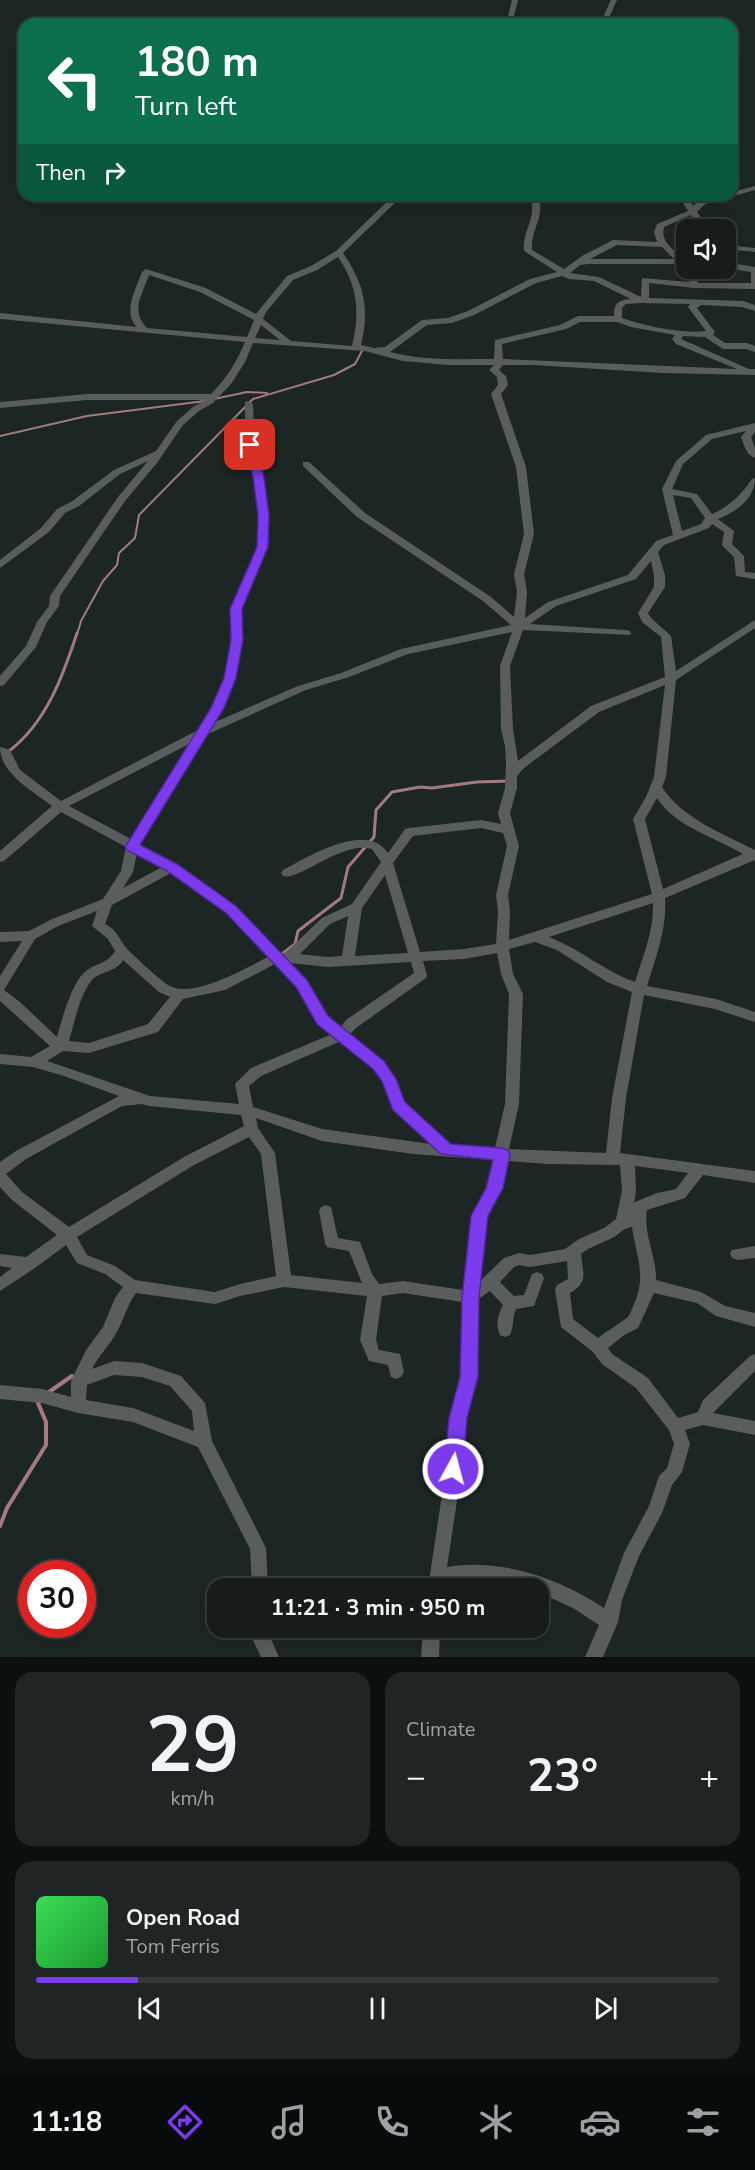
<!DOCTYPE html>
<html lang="en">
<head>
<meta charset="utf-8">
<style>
	body { margin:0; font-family:"Nunito Sans",sans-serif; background:#1e2524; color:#f1f3f6; height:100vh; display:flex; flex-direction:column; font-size:22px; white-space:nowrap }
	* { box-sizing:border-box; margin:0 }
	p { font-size:20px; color:#9da1a3 }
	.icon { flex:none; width:33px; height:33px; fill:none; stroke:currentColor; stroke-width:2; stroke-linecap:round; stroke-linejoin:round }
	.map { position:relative; height:1657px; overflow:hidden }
	.side { display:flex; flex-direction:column; gap:15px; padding:15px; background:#0c0f0f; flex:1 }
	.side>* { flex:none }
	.guide { position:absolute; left:18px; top:18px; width:720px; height:183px; border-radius:18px; box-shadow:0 6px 24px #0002,0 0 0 2px #343a3a; background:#0b6e4f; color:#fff; overflow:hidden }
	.fabs { position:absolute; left:676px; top:219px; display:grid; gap:12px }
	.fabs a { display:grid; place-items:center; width:60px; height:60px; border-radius:12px; background:#151c1b; box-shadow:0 6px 24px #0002,0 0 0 2px #343a3a; font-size:30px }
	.speed { position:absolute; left:18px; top:1560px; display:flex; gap:12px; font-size:30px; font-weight:700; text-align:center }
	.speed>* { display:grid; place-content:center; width:78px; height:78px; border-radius:50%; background:#151c1b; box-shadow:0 6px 24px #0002,0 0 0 2px #343a3a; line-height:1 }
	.speed .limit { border:9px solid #d22; background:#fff; color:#111 }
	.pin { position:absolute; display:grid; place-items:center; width:51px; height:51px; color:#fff; margin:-26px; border-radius:12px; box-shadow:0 3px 9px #0006 }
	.me { position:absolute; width:66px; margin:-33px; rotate:7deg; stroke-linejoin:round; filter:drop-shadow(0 0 4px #0008) }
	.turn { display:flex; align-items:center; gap:21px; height:126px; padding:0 18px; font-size:27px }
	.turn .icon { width:78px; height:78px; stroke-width:2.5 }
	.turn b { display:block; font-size:42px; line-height:51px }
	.then { display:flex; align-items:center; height:57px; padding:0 18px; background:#0003; gap:12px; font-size:22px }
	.big { font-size:45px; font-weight:700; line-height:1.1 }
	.side .widget { flex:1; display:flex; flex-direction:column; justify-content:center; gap:9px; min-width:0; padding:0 21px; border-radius:18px; background:#1e2524 }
	.side .dial { align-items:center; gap:0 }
	.dial b { font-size:78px; line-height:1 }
	.song { display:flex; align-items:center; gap:18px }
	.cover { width:72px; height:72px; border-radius:9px; background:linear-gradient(135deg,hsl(130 70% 55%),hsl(130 70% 35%)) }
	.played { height:6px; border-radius:3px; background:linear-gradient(90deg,#7c3aed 15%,#343a3a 15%) }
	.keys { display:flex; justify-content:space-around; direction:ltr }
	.heat { display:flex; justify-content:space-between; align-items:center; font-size:33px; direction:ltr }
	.side .tiles { flex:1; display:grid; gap:15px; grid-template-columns:1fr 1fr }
	.widget:last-child { grid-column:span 2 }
	.trip { position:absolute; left:207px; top:1578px; width:342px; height:60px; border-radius:18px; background:#151c1b; box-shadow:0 6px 24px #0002,0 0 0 2px #343a3a; font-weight:700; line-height:60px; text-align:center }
	.menu { display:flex; height:96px; justify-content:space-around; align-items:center; background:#080b0b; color:#9da1a3 }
	.menu .icon { width:42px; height:42px }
	.menu .current { color:#7c3aed }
	.menu b { font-size:27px; color:#f1f3f6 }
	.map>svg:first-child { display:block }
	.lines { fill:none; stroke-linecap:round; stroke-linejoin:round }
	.stream-far2 { stroke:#a47a7f; stroke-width:2 }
	.stream-far1 { stroke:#a47a7f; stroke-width:3 }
	.stream { stroke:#a47a7f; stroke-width:4 }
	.street { fill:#595d5d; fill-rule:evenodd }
	.route { fill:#7c3aed; stroke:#51269a; stroke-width:1.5 }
</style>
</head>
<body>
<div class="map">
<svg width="755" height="1657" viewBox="0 0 755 1657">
	<rect width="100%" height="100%" fill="#1c2624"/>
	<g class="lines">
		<g class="stream-far2">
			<polyline points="214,399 247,392 267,393"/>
			<polyline points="0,436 87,416 205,401"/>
			<polyline points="77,635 81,621 103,581 117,565 119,553 135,538 139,515 253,399 334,375 355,364 363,349"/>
		</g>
		<g class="stream-far1">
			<path d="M 9,751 C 46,723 63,676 77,633"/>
			<polyline points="282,954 295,944 298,931 341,898 348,867 374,837 376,810 392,792 420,787 432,788 477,782 509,781"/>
		</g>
		<g class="stream">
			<polyline points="46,1394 72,1376"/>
			<polyline points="0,1526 7,1508 46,1445 46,1422 38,1403 40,1401"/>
		</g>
		<g class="street">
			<polygon points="512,0 518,0 512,24 506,24"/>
			<polygon points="611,0 617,0 606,24 600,24"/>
			<path d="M 755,186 L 755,190 L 705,204 L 697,212 L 709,230 L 701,230 L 691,215 L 664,227 C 660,243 674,249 683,259 L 687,260 L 687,264 L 588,264 L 580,265 L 570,273 L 599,277 L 641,297 L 642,278 L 689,282 L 688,268 L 696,268 L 698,283 L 751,283 L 751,272 L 726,268 L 726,262 L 755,267 L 755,289 L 694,288 L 649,283 L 649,298 L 743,301 L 755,305 L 755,311 L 742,307 L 701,305 L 697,308 L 715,332 L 713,335 L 725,343 L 747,343 L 755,346 L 755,352 L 746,349 L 723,349 L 705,337 L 683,336 L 681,339 L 749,369 L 755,369 L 755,375 L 662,373 L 534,365 L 503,365 L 499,370 L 506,376 L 508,385 L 501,394 L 526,467 L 534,534 L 524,574 L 527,592 L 525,618 L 548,602 L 628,575 L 656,541 L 673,535 L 662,489 L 676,461 L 706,435 L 755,423 L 755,432 L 751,437 L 755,449 L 755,458 C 746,455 744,445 741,437 L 746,431 L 712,439 L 683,464 L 672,489 L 697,494 L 712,514 C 730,506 741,495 752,479 L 755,478 C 755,499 736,512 718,519 L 734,531 L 732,544 L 744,556 L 745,572 L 755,573 L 755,579 L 736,576 L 734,557 L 722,545 L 724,532 L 712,524 L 709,528 L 664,545 L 658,552 L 665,575 L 665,587 L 648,613 L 651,618 L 671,636 L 676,671 L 755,620 L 755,628 L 676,680 L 666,777 L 662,787 C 682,818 723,834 755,850 L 755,860 L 665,898 C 667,929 656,957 647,986 L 716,999 L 755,1012 L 755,1022 L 715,1009 L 644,995 L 626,1098 L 620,1153 L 755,1171 L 755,1183 L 703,1175 L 685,1198 L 647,1210 C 643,1236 657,1257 656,1280 L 701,1292 L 725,1306 L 755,1313 L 755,1327 L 716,1316 L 697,1303 L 654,1293 L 638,1328 L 624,1335 L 608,1348 L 612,1354 L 648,1378 L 678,1418 L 698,1412 L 703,1400 L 750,1356 L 755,1354 L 755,1371 L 713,1413 L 755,1421 L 755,1435 L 703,1425 L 685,1430 L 690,1444 L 682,1472 L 672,1485 L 662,1513 L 639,1556 L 622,1600 L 618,1622 L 603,1657 L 585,1657 L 599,1625 L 573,1608 L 538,1592 L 538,1588 C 524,1588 511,1584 497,1582 C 479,1579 463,1581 445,1584 L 444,1588 L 428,1588 L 449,1448 L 450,1418 L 461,1377 L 462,1302 L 403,1293 L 382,1296 L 376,1340 L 379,1350 L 400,1354 L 404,1372 L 401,1377 L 396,1379 L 391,1377 L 388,1365 L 369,1361 L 360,1340 L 367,1296 L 284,1287 L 240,1296 L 215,1304 L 136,1293 C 126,1307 123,1323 114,1337 C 107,1348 98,1357 92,1369 L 114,1361 L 142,1363 L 181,1376 L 205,1403 L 212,1441 L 266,1548 L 268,1588 L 252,1588 L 250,1549 L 198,1447 L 133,1422 L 78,1413 L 42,1403 L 0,1399 L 0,1385 L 42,1389 L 71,1397 L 71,1381 L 86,1350 L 103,1327 L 115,1298 L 123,1287 L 105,1274 L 77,1263 L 66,1245 L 35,1268 L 0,1291 L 0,1277 L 12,1268 L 0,1266 L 0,1254 L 26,1257 L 57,1235 L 12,1200 L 0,1187 L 0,1162 L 16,1151 L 119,1096 L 64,1076 L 33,1067 L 0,1064 L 0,1054 L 31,1057 L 50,1046 L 0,1001 L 0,976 L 22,941 L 0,942 L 0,932 L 29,931 L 50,920 L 103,899 L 121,871 L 126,847 L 61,812 L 4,861 L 0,862 L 0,851 L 52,806 C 33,791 0,774 0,747 L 10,750 L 20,770 L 61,801 L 200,729 L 212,708 L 224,678 L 232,640 L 231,609 L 257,547 L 258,515 L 253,477 L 245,445 L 245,402 L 248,401 L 253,404 L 255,445 L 263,477 L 268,515 L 267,547 L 241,609 L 242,640 L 236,678 L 224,708 L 215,722 L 298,686 L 341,673 L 401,649 L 511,625 L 483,601 L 357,517 L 303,466 L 303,462 L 309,462 L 365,513 L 491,597 L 514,617 L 517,592 L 514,574 L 524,534 L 516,467 L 491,394 L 498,385 L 497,377 L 489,370 L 494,365 L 448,365 L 403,361 L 365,351 L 253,343 L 245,362 L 231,384 L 213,403 L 199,411 L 183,425 L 157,463 L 125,501 L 60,596 L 59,606 L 47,622 L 36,647 L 4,685 L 0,686 L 0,676 L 26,646 L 37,622 L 49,606 L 50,596 L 118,497 L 148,461 L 120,474 L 79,506 L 65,513 L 49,532 L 0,568 L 0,560 L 41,528 L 57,509 L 71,502 L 114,470 L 156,451 L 177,421 L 193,407 L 205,400 L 87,400 L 0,408 L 0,402 L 87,394 L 211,394 C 227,378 236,363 245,342 L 0,319 L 0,313 L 137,327 C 122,312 136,289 142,272 L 146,269 L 206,288 L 256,314 L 287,276 L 311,266 L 336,251 L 394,195 L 403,195 L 343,253 C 364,283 370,309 361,345 L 374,348 L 385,347 L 422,320 L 448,318 L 468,311 L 530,279 L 557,272 L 524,251 C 522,229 538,218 530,195 L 538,195 C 546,218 530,229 532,250 L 564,269 L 582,256 L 613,240 L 657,242 L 654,232 L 657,224 L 688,211 L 678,195 L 686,195 L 693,206 C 703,196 718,195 732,195 L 732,192 ZM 617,245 L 662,247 L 674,259 L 590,259 ZM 338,257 C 358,286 360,313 352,346 L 291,341 L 263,319 L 266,312 L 293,280 L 317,270 ZM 149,275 L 200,292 L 254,320 L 247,337 L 147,328 C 130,310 142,296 149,275 ZM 562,276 L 569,279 L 594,281 L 631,299 C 618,300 614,303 614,316 L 578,316 L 560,325 L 495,340 L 494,359 C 459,359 423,361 390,352 L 427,325 L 452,323 L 474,315 L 536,283 ZM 641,303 L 690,304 L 688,307 L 706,331 C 683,334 645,326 622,318 L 622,308 L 626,304 ZM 580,322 L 617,322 L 631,327 L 675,335 L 672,339 L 676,344 L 737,369 L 503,359 L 502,344 L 566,329 ZM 261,325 L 280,340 L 255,338 ZM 673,495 L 691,498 L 705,518 L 701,524 L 682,531 ZM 651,561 L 654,575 L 654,587 L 638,613 L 642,622 L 661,637 L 665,677 L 591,706 L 518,761 L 513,729 L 510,666 L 523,630 L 630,635 L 631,633 L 630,631 L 626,630 L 530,624 L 556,606 L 636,579 ZM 512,632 L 500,666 L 501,729 L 505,746 L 506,764 L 505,788 L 498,813 L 501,824 L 481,820 L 409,828 L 405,829 L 388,853 C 367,820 307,857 283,870 L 281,873 L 283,876 C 300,881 342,840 372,849 L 381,862 L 352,904 L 322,918 L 285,953 L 279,952 L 235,907 L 176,864 L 140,844 L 208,734 L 306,690 L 349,677 L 408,654 ZM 665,685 L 654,777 L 646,797 L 633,819 L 652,894 L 509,940 L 510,911 L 508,895 L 519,846 L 510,813 L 517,788 L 517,776 L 524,768 L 599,712 ZM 191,743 L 131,839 L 69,806 ZM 657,798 C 675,827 715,837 743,854 L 663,889 L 645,819 ZM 481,828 L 503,833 L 507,846 L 496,895 L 498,911 L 496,944 L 464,949 L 420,952 L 393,863 L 413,836 ZM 137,853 L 162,867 L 123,888 L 133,872 ZM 171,873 L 227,913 L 268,957 C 246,968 192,1000 168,985 C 155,976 141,962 129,951 C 120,942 118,930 105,924 L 112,905 ZM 385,875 L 408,953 L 355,956 L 362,908 ZM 653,903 C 654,930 643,956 635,982 C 604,971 580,949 549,937 ZM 97,911 L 92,926 L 108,939 L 115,951 C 108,964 95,963 85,972 C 72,982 61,1022 57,1037 L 20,1002 L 4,990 L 35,939 L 58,926 ZM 348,916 L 342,956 L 328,957 L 300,954 L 330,924 ZM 535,942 L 557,950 L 607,982 L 632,992 L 612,1098 L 606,1153 L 509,1149 L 519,1104 L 523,994 L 513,974 L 509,949 ZM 497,953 L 501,974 L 509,994 L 505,1104 L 495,1148 L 451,1145 L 404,1103 L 394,1075 L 383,1061 L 350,1034 L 356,1028 L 426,978 L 427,975 L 423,961 L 464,959 ZM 123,960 L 159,992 L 170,997 L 148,1024 L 89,1043 L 69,1041 C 74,1024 80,994 92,980 C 100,971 117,972 123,960 ZM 411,962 L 414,973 L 346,1020 L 341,1027 L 328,1015 L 306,980 L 290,963 L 328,967 ZM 275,964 L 296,986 L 318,1023 L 332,1034 L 251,1068 L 235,1084 L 239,1104 L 150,1096 L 47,1061 L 63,1051 L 89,1053 L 158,1032 L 183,999 L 225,990 ZM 341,1041 L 373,1069 L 383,1081 L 393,1110 L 431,1144 L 322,1129 L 253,1107 L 249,1086 L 261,1076 ZM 142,1104 L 149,1106 L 241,1115 L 244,1126 L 184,1157 L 69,1227 L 22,1192 L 6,1174 L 26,1159 L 122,1106 ZM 256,1118 L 322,1141 L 413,1154 L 493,1160 L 487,1188 L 472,1216 L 463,1290 L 403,1281 L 379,1284 L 372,1274 L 360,1242 L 338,1238 L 331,1207 L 326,1205 L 321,1207 L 319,1211 L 325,1243 L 327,1247 L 349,1251 L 362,1283 L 291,1275 L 275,1153 L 258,1128 ZM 249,1137 L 261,1154 L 276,1276 L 240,1284 L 215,1292 L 135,1280 L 115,1266 L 87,1255 L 77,1237 L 194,1165 ZM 507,1161 L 548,1164 L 620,1165 L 622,1191 L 616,1219 L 604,1228 L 579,1239 L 565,1249 L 530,1255 L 519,1253 L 504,1258 L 479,1282 L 486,1216 L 501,1188 ZM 635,1166 L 688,1173 L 676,1189 L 657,1193 L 635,1202 L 634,1204 L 636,1191 ZM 632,1227 C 636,1257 647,1274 634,1304 C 632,1308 631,1313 628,1317 C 626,1319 603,1334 598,1338 L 573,1319 L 570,1293 C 589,1282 583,1274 581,1254 C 591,1246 603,1243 614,1237 C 620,1233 624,1228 632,1227 ZM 567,1261 L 568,1279 L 557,1285 L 555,1290 L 561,1327 L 593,1352 L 602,1364 L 636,1388 L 669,1430 L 674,1444 L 667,1468 L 659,1476 L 649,1506 L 624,1553 L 604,1608 C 559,1578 502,1558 447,1567 L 465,1448 L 466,1418 L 477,1377 L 477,1300 L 490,1291 L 503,1305 C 498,1315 495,1324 500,1335 L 505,1337 L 510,1335 C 514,1327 512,1318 516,1309 L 534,1306 L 544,1278 L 542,1274 L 537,1272 L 532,1274 L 524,1295 L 514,1296 L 500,1282 L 514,1267 L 519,1265 L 530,1267 ZM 114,1375 L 142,1377 L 170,1386 L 192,1411 L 194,1431 L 133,1408 L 86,1400 L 87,1385 Z"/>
			<polygon points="726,245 755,248 755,252 726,249"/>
			<polygon points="755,1246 755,1258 737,1260 732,1258 730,1254 732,1250"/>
			<polygon points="252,1628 269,1628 271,1639 279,1657 261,1657 253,1640"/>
			<polygon points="423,1628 440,1628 439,1657 421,1657"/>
		</g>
	</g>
	<polygon class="route" points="250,442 255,445 264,477 269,515 268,547 242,609 243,640 236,678 224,708 140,845 177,864 236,906 307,980 328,1016 384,1061 396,1079 405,1102 451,1144 502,1148 508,1150 510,1155 503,1188 488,1216 479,1297 478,1377 467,1418 463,1469 460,1475 453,1478 447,1475 444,1469 449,1418 460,1377 462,1297 471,1216 486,1188 493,1160 441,1154 393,1110 382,1081 373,1069 317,1024 296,987 226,913 167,871 127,850 125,847 211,708 224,678 231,640 230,609 257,547 258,515 253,477 244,445"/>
</svg>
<div class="fabs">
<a><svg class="icon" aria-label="sound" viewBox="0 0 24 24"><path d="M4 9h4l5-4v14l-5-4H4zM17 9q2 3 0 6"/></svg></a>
</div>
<div class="speed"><div class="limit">30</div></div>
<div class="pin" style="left:250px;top:445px;background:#d93025"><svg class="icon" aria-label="arrive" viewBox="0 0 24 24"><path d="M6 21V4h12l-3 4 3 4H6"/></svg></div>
<svg class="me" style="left:453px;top:1469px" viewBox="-20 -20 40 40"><circle r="17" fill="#7c3aed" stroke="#fff" stroke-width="3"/><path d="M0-11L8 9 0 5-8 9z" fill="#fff"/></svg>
<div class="trip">11:21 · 3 min · 950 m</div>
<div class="guide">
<div class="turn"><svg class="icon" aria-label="left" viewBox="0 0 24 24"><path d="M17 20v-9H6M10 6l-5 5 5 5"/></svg><div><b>180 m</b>Turn left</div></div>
<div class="then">Then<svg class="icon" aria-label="right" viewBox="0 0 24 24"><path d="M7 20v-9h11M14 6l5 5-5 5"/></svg></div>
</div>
</div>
<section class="side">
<div class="tiles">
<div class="widget dial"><b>29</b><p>km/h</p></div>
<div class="widget"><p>Climate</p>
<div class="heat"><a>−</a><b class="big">23°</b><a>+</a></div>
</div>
<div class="widget">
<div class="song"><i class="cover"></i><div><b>Open Road</b><p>Tom Ferris</p></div></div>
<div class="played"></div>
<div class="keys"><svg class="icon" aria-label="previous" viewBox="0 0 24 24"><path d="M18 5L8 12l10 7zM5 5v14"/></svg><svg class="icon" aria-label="pause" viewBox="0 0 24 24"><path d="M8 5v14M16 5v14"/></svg><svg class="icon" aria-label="next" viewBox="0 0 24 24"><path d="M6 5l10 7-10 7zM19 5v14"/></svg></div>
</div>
</div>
</section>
<nav class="menu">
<b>11:18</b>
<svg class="icon current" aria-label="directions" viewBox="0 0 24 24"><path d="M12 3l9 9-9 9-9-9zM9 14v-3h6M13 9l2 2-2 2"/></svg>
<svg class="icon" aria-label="music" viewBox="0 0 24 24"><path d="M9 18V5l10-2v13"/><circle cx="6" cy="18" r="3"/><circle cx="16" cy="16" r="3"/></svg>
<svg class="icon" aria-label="phone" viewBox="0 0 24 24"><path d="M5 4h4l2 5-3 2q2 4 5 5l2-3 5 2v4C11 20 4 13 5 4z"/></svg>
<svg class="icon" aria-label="climate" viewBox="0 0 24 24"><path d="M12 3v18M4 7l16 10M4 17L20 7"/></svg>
<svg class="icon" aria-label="car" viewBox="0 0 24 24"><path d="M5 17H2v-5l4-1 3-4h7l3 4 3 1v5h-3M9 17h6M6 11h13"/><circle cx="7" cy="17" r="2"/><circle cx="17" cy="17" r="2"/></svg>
<svg class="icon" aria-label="filters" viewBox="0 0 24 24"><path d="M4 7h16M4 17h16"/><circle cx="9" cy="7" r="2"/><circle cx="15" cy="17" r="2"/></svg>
</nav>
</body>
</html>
